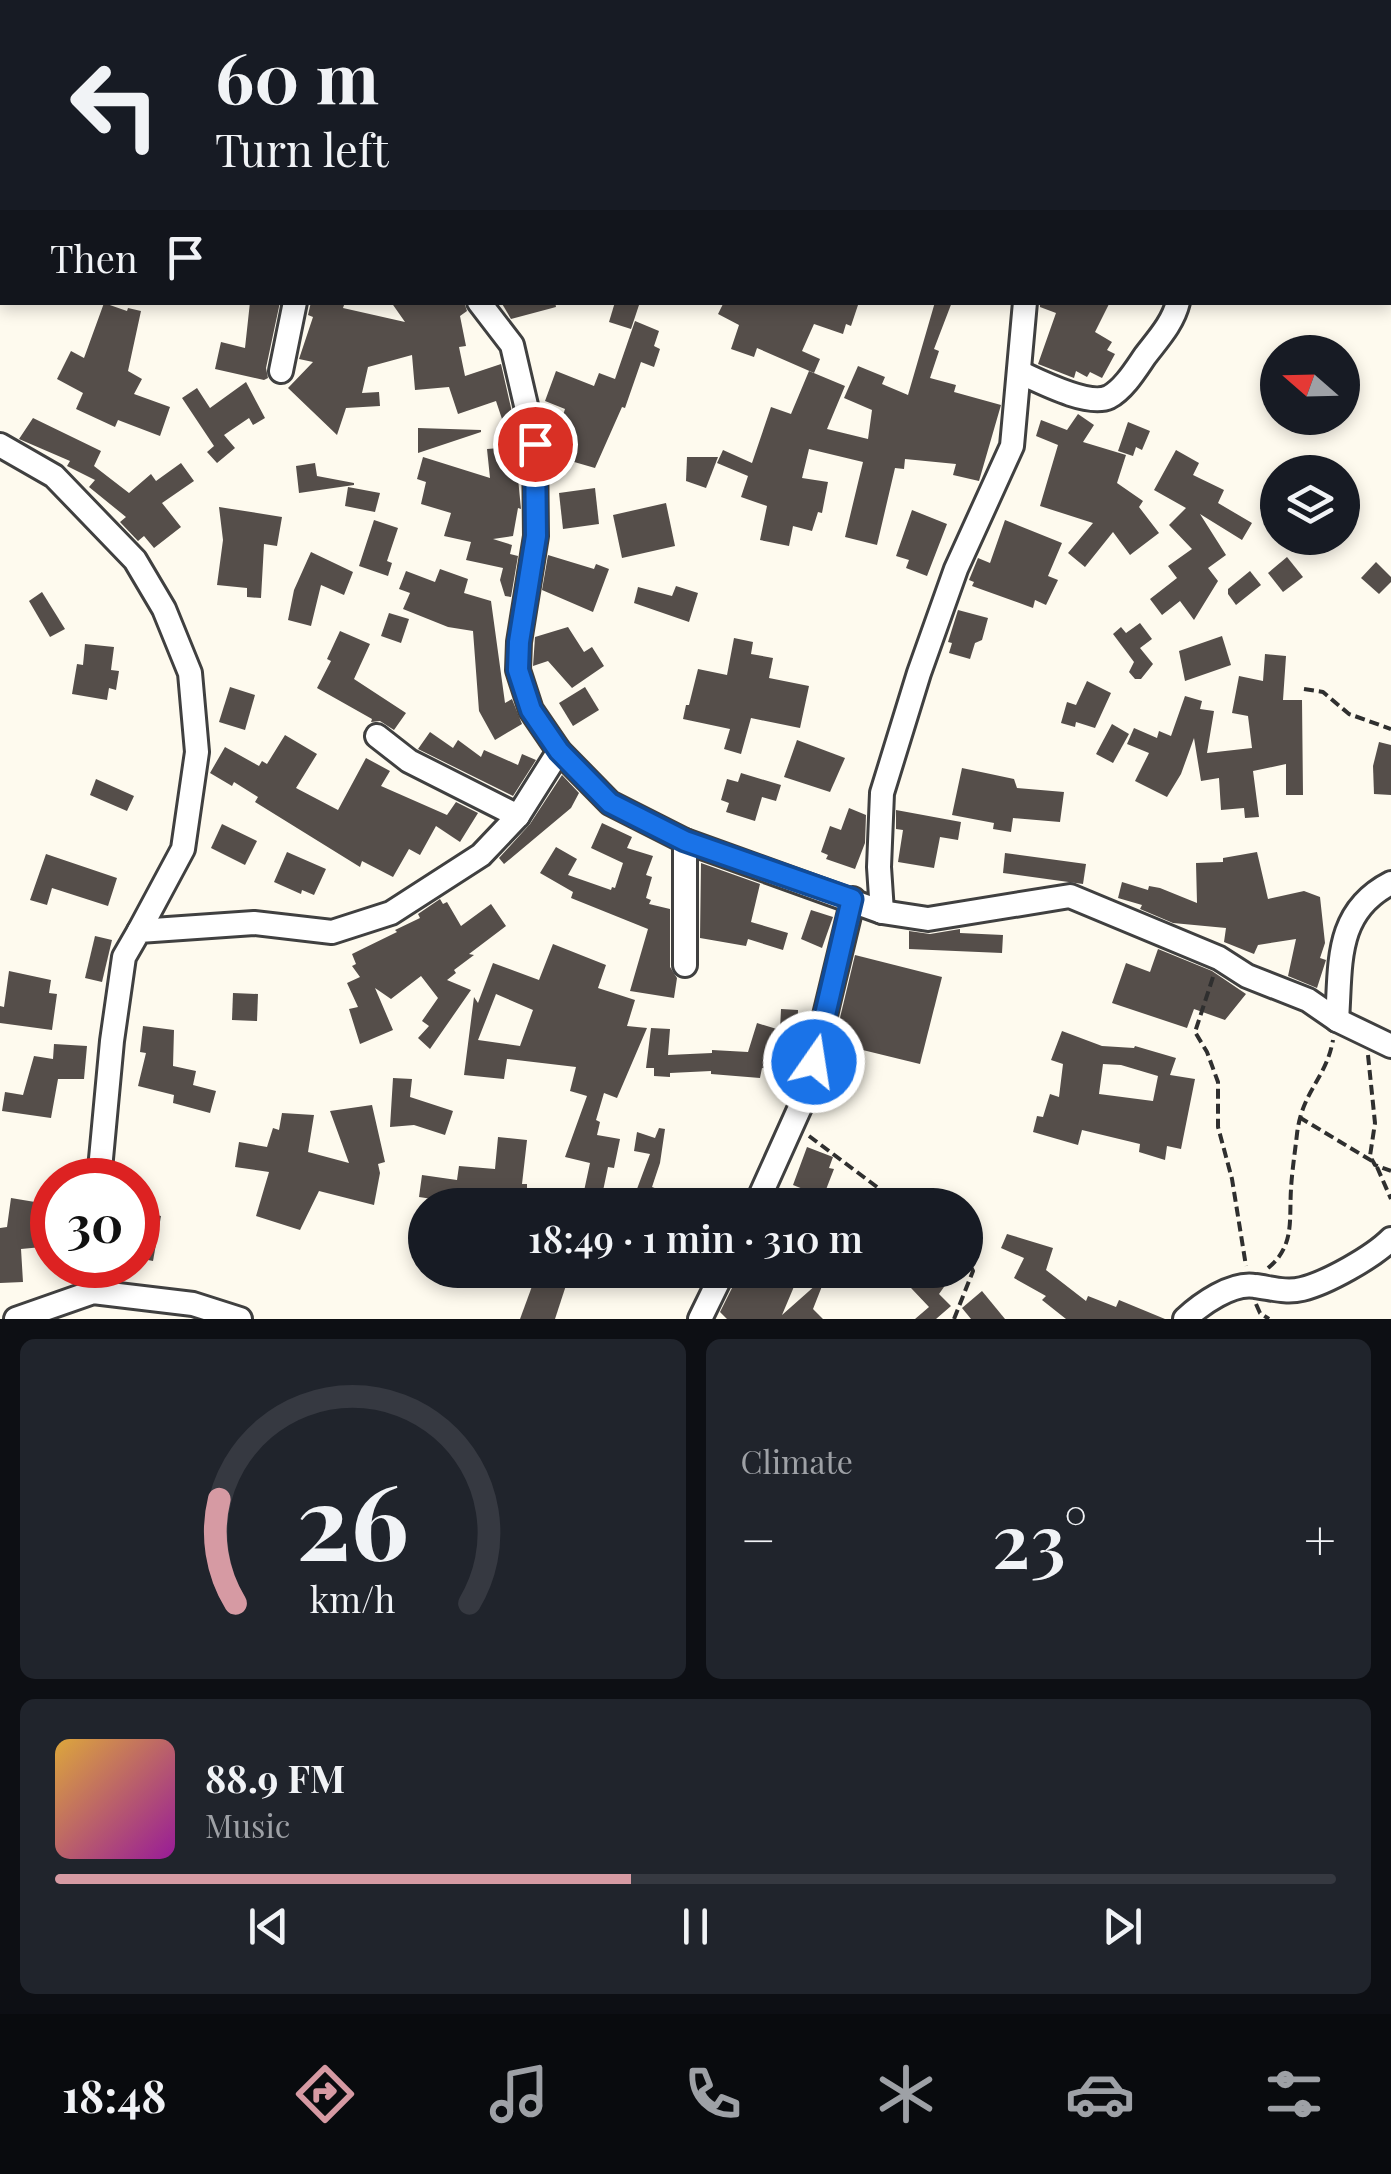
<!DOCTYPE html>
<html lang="en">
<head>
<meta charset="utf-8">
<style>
	body { margin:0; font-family:"Playfair Display",serif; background:#20242c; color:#f1f3f6; height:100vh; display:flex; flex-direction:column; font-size:38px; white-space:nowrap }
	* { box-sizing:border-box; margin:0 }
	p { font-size:32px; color:#9ea1a6 }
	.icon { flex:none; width:55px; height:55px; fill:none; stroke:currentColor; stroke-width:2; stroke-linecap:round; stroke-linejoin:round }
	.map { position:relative; height:1319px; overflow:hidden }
	.details { display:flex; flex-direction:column; gap:20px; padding:20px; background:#0d0f14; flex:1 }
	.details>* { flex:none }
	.guide { position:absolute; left:0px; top:0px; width:1392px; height:305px; box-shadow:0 5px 15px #0003; background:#171b24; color:#f1f3f6; overflow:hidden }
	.needle { width:65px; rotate:290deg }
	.fabs { position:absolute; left:1260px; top:335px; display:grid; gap:20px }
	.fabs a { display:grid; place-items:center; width:100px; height:100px; border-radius:50%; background:#171b24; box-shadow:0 5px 15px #0003; font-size:50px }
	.speed { position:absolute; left:30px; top:1158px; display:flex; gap:20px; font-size:50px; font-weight:700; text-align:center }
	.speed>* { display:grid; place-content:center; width:130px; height:130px; border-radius:50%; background:#171b24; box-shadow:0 5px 15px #0003; line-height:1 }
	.speed .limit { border:15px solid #d22; background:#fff; color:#111 }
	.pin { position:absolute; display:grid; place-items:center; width:85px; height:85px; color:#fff; margin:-42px; border:5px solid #fff; border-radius:50%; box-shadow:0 2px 10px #0007 }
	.me { position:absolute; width:110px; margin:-55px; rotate:13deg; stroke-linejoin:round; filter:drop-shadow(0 0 8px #0008) }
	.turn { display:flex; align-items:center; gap:35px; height:210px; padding:0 50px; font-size:45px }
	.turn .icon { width:130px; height:130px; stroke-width:2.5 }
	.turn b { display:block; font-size:70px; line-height:85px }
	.then { display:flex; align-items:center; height:95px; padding:0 50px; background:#0003; gap:20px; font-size:38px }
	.big { font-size:75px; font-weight:600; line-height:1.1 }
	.details .tile { flex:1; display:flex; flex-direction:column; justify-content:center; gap:15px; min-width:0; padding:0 35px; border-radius:15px; background:#20242c }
	.details .dial { align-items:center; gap:0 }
	.dial svg { height:260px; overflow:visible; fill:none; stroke:#363941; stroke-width:7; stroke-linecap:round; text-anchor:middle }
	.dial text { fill:#f1f3f6; stroke:none }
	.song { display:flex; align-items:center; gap:30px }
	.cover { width:120px; height:120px; border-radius:15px; background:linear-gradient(135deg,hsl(40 70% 55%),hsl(300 70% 35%)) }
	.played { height:10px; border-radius:5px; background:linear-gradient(90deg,#d69aa3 45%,#363941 45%) }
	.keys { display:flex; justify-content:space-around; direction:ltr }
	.heat { display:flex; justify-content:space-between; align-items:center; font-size:55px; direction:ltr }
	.details .tiles { flex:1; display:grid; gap:20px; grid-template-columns:1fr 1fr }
	.tile:last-child { grid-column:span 2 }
	.trip { position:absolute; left:408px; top:1188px; width:575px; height:100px; border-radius:50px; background:#171b24; box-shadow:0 5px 15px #0003; font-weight:600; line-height:100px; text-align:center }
	.dock { display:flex; height:160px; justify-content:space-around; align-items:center; background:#090b0e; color:#9ea1a6 }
	.dock .icon { width:70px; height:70px }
	.dock .on { color:#d69aa3 }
	.dock b { font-size:45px; color:#f1f3f6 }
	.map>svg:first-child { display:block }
	.building { fill:#554e4a; fill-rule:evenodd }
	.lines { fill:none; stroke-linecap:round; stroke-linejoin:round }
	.minor-casing { stroke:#404040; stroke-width:28 }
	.path { stroke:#2f2f2f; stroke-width:4; stroke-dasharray:10 5; stroke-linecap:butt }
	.minor { stroke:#fff; stroke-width:22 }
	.route-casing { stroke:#114b97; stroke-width:25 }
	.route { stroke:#1a73e8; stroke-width:18 }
</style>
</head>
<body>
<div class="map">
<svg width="1391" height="1319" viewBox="0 0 1391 1319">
	<rect width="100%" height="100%" fill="#fefaee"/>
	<g class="building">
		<polygon points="250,302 280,302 266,368 268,378 264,380 215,369 221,342 245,348"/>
		<polygon points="311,302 345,302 343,308 405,322 391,302 464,302 467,311 460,316 466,346 459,347 465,376 501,364 514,421 504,425 496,401 458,414 449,387 415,390 412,355 368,367 362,393 379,392 380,406 346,408 337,435 288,388 313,362 299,359 313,317 308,315"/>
		<polygon points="501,302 555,302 556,307 511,319"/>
		<polygon points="615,302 640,302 631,329 609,322"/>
		<polygon points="724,302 859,302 851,326 846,324 843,334 814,324 802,351 820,359 814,373 757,348 754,357 731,349 739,325 718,314"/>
		<polygon points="935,302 952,302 934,349 939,351 930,378 956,385 954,392 1001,405 979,481 953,475 956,464 905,459 904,469 895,468 877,545 845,537 863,462 809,449 802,478 828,482 822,513 818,512 812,531 793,526 789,546 760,540 767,506 741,497 748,476 717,463 723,450 752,463 771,407 791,414 809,371 845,386 827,429 868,439 872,410 844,398 858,366 885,377 882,384 908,395"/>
		<polygon points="1040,302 1110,302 1095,332 1112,342 1107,350 1115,354 1102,378 1090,372 1087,377 1076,371 1074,378 1038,364 1056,313 1040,307"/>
		<polygon points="104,303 127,311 128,308 141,311 128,371 142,379 134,394 170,407 160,436 118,420 115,427 76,409 83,393 57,379 71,351 84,358"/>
		<polygon points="635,321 659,331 654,346 660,349 654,367 641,362 625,408 622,407 595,468 550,455 565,409 545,401 556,371 594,386 599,373 615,379"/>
		<polygon points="246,382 265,418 253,425 249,418 224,435 235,448 217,463 207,452 214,446 182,398 197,388 210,408"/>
		<polygon points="1078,414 1094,425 1083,442 1126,455 1117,483 1143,501 1139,507 1159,533 1130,555 1113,532 1085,567 1068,553 1093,523 1040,506 1058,445 1036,436 1041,420 1067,430"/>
		<polygon points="33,418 101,451 94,466 129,493 151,474 156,481 181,463 194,481 162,503 181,527 154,548 144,536 138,541 120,522 126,517 89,487 95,480 67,466 70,461 19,439"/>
		<polygon points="1128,422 1150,431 1142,450 1136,447 1133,456 1118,451"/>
		<polygon points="418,428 481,430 481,432 418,453"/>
		<polygon points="515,447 521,509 518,508 513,536 493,539 512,545 510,554 518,556 511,597 505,596 500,580 503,568 466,560 471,542 444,536 451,513 421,504 426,482 417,479 423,457 490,478 487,449"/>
		<polygon points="1176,450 1199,463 1193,475 1224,490 1218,503 1252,523 1242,540 1200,514 1226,555 1208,568 1218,581 1194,620 1180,601 1162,615 1150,599 1177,578 1168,566 1192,549 1169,525 1186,508 1154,490"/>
		<polygon points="687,457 718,457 706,488 686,481"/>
		<polygon points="315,463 317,476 354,483 354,485 299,493 296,466"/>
		<polygon points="348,487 380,493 375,512 345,506"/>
		<polygon points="595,488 599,524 563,529 559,493"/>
		<polygon points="666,503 675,546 622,558 613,515"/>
		<polygon points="219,507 282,517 277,546 264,544 261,598 247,597 247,588 217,585 223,540"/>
		<polygon points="912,510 947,524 927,576 906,568 909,560 896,556"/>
		<polygon points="374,520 398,528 387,561 392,563 388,576 359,566"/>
		<polygon points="1005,520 1062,543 1048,576 1058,580 1046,605 1035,600 1033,608 972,586 974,582 969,580 978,558 990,563"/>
		<polygon points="311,552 353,572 344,595 321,585 311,626 288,620 294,590"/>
		<polygon points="548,555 594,569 596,564 609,569 593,612 542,590"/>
		<polygon points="1287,557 1303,577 1283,592 1268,573"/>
		<polygon points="1376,562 1391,577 1391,582 1379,594 1361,578"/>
		<polygon points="440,569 468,579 464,593 491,601 505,703 512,699 522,724 495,740 479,711 473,631 448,627 403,609 410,593 399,589 406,571 435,582"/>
		<polygon points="1250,571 1261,585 1236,605 1228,594 1228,589"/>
		<polygon points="676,586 698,593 689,622 634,603 638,587 672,596"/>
		<polygon points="42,592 65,629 50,637 29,601"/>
		<polygon points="958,610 988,618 982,640 975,643 970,659 949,653 952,643 948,642"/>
		<polygon points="389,613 409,619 401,643 381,636"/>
		<polygon points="1140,623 1152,639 1140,648 1153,664 1141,679 1135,679 1129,672 1134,662 1113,634 1121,627 1126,633"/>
		<polygon points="568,627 584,652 592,647 604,666 572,688 548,661 533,666 535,637"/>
		<polygon points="340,631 370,644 354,679 406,713 394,730 380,721 371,722 372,719 317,688 331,661 327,659"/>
		<polygon points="1222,636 1231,665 1185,681 1179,651"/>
		<polygon points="734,638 753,642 751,654 773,658 769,678 809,686 800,728 751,718 741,754 724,749 730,729 683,719 686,705 689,705 698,669 727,675"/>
		<polygon points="85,644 114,647 111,670 119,671 116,690 109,688 107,700 72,694 77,664 83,665"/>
		<polygon points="1265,654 1286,656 1283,700 1302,700 1303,795 1286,795 1286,764 1253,771 1259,817 1245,818 1244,808 1221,810 1219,778 1201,781 1194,738 1181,774 1167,797 1135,781 1149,753 1127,744 1134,728 1157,738 1159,731 1171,736 1185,696 1202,701 1200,709 1214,711 1207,753 1252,748 1248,716 1232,713 1239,676 1263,681"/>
		<polygon points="1087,681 1111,693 1095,728 1076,722 1075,727 1061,723 1067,702 1076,705"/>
		<polygon points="230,687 255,695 245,730 219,722"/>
		<polygon points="585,687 599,710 573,726 559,703"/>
		<polygon points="1112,724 1129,734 1113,763 1096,754"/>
		<polygon points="430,732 453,748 458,740 481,757 484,750 518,765 522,754 536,760 513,796 418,749"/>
		<polygon points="285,735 317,754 296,788 338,810 366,758 390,771 381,786 447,815 456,802 478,813 460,842 436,826 420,855 409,849 393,877 362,861 360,867 255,802 258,797 234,782 232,786 210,773 225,747 259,766 262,761 267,764"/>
		<polygon points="797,740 845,758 830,792 784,777"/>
		<polygon points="1379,742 1391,745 1391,795 1374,794 1373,766"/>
		<polygon points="962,768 1014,779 1017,788 1064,792 1060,822 1013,818 1011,832 993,829 994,823 952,815"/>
		<polygon points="741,773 781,785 776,801 762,797 755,821 726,812 729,803 721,800 727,779 738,782"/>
		<polygon points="562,775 579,793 571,808 504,864 499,858 530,824"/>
		<polygon points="96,779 134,796 127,811 90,795"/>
		<polygon points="849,808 866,815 865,843 855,869 826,859 828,855 821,852 830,826 841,830"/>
		<polygon points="896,810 961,822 958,840 940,837 934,868 898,862 903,830 896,829"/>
		<polygon points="602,823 632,837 627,848 653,856 646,875 652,877 646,898 651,900 649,904 670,909 670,967 677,978 674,998 630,991 648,929 571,898 573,892 540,873 556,847 577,859 568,875 611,890 612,887 615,888 623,863 591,848"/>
		<polygon points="222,824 257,841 245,865 211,848"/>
		<polygon points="287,852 326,869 314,895 302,890 301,894 274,882"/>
		<polygon points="1257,852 1268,899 1304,891 1320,897 1325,943 1320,958 1326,960 1317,988 1288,976 1296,939 1258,945 1254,954 1224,942 1226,928 1173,923 1140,909 1142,905 1118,898 1122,882 1148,890 1149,886 1160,888 1197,903 1196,863 1223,862 1223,858"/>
		<polygon points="1005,853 1086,864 1083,884 1003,873"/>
		<polygon points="46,854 117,878 108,906 52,888 47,905 30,900"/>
		<polygon points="701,863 760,884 751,922 788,933 783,950 748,939 746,946 700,938"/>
		<polygon points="440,899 443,904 447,902 461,926 491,904 506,926 469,954 474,955 454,970 456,973 447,980 471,990 430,1049 418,1038 429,1026 422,1021 438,998 421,976 391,999 375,988 393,1030 360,1044 349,1009 358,1007 347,983 360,977 352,966 356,964 352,954 397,932 395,930 420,918 418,914"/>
		<polygon points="811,910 833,917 822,948 801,939"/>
		<polygon points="960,929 960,933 1003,935 1002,953 909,949 909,931 930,934"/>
		<polygon points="95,936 112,940 102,982 85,978"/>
		<path d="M 553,944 L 606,965 L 598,988 L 635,1000 L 627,1026 L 647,1028 L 617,1098 L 604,1093 L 596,1120 L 600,1122 L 597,1135 L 620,1139 L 614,1168 L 608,1167 L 600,1205 L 581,1205 L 590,1163 L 565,1157 L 587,1096 L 570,1091 L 576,1067 L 507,1059 L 504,1079 L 464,1075 L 474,997 L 478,1003 L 493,963 L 539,980 ZM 496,994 L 533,1010 L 520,1046 L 478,1040 Z"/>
		<polygon points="1158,949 1212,971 1246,994 1225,1020 1194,1009 1187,1028 1112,1003 1126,963 1150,972"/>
		<polygon points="855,955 942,977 920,1064 834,1043"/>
		<polygon points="9,971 51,980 49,993 57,994 52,1030 0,1023 0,1006 4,1007"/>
		<polygon points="233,993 258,994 257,1021 232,1020"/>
		<polygon points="781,1009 798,1010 797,1037 804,1038 795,1074 762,1068 760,1078 711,1074 711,1071 670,1073 670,1077 654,1076 654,1068 646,1068 651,1028 670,1029 668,1055 712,1053 712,1050 748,1052 757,1023 780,1030"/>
		<polygon points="143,1026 174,1030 173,1066 196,1071 193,1085 216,1091 210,1113 173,1103 174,1095 138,1086 146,1053 140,1052"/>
		<path d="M 1062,1031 L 1102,1046 L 1134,1048 L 1135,1046 L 1176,1058 L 1170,1075 L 1195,1079 L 1181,1149 L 1167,1146 L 1165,1160 L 1139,1152 L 1140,1144 L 1082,1130 L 1078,1145 L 1033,1132 L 1037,1116 L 1043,1117 L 1050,1094 L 1059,1097 L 1063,1064 L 1051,1060 ZM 1103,1064 L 1121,1065 L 1158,1076 L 1153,1101 L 1099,1094 Z"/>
		<polygon points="54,1044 87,1046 84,1079 58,1079 51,1118 2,1111 5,1092 23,1095 34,1056 53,1059"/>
		<polygon points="393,1078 412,1079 410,1097 453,1111 445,1135 414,1125 390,1127"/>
		<polygon points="372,1105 385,1162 378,1164 380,1173 374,1205 319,1191 300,1230 256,1216 269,1172 235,1167 239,1142 267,1147 273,1128 279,1130 282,1113 314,1115 308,1152 349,1163 330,1111"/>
		<polygon points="659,1128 665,1129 660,1163 652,1187 660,1190 655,1205 631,1205 650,1154 634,1151 637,1132 655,1138"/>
		<polygon points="498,1137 527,1140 522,1184 527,1184 527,1200 488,1200 487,1205 473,1205 419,1197 422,1175 457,1180 459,1166 495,1169"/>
		<polygon points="807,1147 833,1157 829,1168 834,1169 820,1205 803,1205 808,1191 793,1185"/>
		<polygon points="11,1198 35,1202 32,1225 40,1225 42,1247 21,1249 23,1282 0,1283 0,1228 7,1227"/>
		<polygon points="138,1211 161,1216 153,1261 138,1258"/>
		<polygon points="1007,1234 1053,1248 1046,1270 1086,1301 1088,1296 1116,1307 1119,1300 1165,1319 1066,1319 1042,1300 1046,1296 1014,1278 1024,1258 1001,1248"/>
		<polygon points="538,1270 571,1270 555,1319 520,1319"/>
		<polygon points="741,1270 801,1270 782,1315 826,1276 813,1309 823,1319 727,1319 720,1312"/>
		<polygon points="894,1270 956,1270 939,1294 951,1306 936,1319 915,1319 929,1307"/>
		<polygon points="982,1291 1005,1319 971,1319 962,1308"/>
	</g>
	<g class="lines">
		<g class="minor-casing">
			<g id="minor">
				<polyline points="8,0 10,2"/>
				<polyline points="225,0 226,2"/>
				<polyline points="739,0 742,2"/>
				<polyline points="479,302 512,345 535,444 536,536 519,642 518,670 531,710 559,751 610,803 685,841 882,912 879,867 882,793 919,673 956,569 1012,446 1025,302"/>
				<polyline points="281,371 295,302"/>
				<path d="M 1019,372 C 1039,381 1088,407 1109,397 C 1124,389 1136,369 1145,356 C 1158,339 1173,323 1178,302"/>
				<polyline points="0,445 54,476 135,560 164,609 190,673 197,752 183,849 139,931"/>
				<polyline points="377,736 409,761 518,816"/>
				<polyline points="882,912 928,919 1070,896 1219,958 1247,976 1308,1000 1337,1020 1391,1046"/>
				<polyline points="685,965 685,841"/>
				<path d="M 1337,1020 C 1341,965 1334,912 1391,883"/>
				<polyline points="99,1180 112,1041 124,957 139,931 254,923 332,932 391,913 481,855 518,816 559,751"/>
				<polyline points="756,1205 806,1094 853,899"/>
				<polyline points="93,1292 94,1265"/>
				<polyline points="16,1319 93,1292 193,1304 240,1319"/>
				<polyline points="700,1319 724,1270"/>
				<path d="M 1185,1319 C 1201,1304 1232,1282 1255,1286 C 1271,1288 1286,1293 1302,1289 C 1327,1283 1373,1257 1391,1239"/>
			</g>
		</g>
		<g class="path">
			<polyline points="558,0 559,2"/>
			<polyline points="554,2 555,0"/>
			<polyline points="1304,689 1323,692 1349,714 1391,729"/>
			<polyline points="1213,977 1195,1032 1207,1052 1218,1082 1218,1127 1232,1179 1246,1266"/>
			<polyline points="1368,1055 1375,1123 1370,1156 1375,1165 1391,1171"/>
			<polyline points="1299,1117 1372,1161"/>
			<polyline points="809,1136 901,1205"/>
			<polyline points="1377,1167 1391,1199"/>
			<path d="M 1268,1268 C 1295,1246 1289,1220 1291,1189 C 1292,1171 1295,1152 1297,1134 C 1302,1091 1326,1079 1333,1040"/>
			<polyline points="1256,1304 1260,1313 1269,1319"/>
			<polyline points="954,1319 973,1271 965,1255"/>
		</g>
		<use href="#minor" class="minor"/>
	</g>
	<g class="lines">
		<g class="route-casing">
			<polyline id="route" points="535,444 536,536 519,642 518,670 531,710 559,751 610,803 685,841 852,899 814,1062"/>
		</g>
		<use href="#route" class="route"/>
	</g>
</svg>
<div class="fabs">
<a><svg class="needle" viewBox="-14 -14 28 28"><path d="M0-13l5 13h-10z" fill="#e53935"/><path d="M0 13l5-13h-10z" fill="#9ea1a6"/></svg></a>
<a><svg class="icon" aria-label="layers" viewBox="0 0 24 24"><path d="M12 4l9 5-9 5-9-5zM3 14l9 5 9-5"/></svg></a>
</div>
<div class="speed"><div class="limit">30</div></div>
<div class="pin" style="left:535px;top:444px;background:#d93025"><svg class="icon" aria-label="arrive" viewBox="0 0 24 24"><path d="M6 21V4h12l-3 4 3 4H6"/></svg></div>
<svg class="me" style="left:814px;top:1062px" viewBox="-20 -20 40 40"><circle r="17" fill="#1a73e8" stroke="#fff" stroke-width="3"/><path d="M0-11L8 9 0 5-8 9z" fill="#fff"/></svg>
<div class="trip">18:49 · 1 min · 310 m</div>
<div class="guide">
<div class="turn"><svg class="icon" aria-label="left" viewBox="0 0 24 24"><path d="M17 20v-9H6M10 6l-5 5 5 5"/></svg><div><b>60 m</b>Turn left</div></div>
<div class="then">Then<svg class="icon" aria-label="arrive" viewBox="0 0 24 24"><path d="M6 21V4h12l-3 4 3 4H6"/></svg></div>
</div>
</div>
<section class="details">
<div class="tiles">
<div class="tile dial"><svg viewBox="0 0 100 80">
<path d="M14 69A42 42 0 1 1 86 69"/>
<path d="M14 69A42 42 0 0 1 9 37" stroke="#d69aa3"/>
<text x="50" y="56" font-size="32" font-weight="700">26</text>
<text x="50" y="72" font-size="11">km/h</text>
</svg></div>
<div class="tile"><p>Climate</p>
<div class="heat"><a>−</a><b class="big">23°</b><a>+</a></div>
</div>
<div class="tile">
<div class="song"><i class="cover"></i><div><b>88.9 FM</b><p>Music</p></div></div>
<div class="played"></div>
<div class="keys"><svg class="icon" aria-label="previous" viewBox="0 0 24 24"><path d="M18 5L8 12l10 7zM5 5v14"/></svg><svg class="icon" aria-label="pause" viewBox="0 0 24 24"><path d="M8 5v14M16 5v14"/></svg><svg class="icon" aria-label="next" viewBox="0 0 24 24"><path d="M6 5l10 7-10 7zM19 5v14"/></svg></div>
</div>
</div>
</section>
<nav class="dock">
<b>18:48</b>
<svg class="icon on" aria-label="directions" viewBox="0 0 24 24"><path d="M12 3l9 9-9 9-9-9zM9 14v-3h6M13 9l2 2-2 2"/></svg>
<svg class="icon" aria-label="music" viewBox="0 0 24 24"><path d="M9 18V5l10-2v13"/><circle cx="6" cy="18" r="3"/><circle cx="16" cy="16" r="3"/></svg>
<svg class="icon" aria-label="phone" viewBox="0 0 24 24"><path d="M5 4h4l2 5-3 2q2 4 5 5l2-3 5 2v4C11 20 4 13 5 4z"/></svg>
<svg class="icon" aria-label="climate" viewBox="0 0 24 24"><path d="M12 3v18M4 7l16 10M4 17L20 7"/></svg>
<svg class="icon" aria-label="car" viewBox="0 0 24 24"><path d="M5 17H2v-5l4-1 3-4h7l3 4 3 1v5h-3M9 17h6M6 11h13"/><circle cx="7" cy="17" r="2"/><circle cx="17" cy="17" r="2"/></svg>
<svg class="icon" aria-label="filters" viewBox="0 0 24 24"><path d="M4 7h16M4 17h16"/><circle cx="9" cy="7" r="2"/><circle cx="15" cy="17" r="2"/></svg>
</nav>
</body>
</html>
